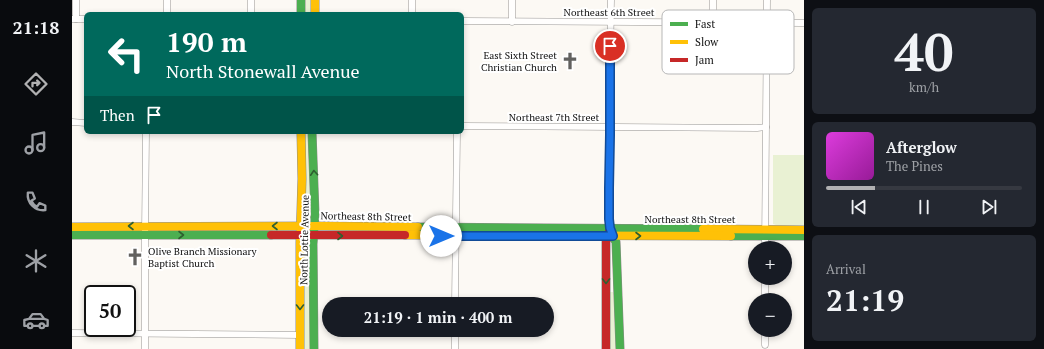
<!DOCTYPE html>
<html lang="en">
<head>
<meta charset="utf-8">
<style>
	body { margin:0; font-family:"PT Serif",serif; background:#242831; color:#f1f3f6; height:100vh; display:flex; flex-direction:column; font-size:15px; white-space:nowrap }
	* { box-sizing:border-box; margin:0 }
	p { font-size:13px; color:#9ea1a6 }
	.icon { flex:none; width:22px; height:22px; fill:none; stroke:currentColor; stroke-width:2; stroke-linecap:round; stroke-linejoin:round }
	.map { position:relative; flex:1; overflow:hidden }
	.details { display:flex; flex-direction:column; gap:8px; padding:8px; background:#0d0f14; width:240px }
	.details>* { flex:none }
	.top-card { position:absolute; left:12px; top:12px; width:380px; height:122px; border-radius:6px; box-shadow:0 2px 6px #0003; background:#00695c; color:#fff; overflow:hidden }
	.controls { position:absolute; left:676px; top:241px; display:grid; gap:8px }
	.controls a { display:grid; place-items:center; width:44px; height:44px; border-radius:50%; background:#171b24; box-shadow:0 2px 6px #0003; font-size:20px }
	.speed { position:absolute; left:12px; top:285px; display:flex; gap:8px; font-size:20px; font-weight:700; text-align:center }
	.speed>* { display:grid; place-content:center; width:52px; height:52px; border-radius:50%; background:#171b24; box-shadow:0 2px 6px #0003; line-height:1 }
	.speed .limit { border:2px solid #111; border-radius:6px; background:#fff; color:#111 }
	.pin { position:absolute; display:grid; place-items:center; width:34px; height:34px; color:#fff; margin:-17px; border:2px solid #fff; border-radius:50%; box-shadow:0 1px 4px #0007 }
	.me { position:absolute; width:44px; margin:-22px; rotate:90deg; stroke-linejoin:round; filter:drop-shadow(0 0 3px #0008) }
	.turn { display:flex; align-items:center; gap:14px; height:84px; padding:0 16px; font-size:18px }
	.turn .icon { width:52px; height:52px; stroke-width:2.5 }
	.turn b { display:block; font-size:28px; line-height:34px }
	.then { display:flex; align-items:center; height:38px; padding:0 16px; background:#0003; gap:8px; font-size:15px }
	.big { font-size:30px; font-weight:700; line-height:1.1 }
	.details .card { flex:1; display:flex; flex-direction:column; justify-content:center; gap:6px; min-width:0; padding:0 14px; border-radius:6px; background:#242831 }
	.details .dial { align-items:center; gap:0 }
	.dial b { font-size:52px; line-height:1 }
	.song { display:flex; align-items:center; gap:12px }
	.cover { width:48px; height:48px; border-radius:6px; background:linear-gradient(135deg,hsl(300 70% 55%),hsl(300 70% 35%)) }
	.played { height:4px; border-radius:2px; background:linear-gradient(90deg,#b1b1b2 25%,#363941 25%) }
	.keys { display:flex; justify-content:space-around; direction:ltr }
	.trip { position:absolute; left:250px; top:297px; width:232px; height:40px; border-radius:20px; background:#171b24; box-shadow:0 2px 6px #0003; font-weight:700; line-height:40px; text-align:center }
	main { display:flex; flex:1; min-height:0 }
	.tab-bar { display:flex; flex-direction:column; width:72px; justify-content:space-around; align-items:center; background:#090b0e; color:#9ea1a6 }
	.tab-bar .icon { width:28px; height:28px }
	.tab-bar .selected { color:#b1b1b2 }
	.tab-bar b { font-size:18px; color:#f1f3f6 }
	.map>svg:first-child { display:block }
	.green { fill:#e9f1d3 }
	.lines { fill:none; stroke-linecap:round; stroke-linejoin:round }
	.street-casing { stroke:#969492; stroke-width:7 }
	.fast-casing { stroke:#8c8b89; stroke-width:9 }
	.slow-casing { stroke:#8c8b89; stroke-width:9 }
	.jam-casing { stroke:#8c8b89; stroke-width:9 }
	.street { stroke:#fffefd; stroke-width:6 }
	.fast { stroke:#4caf50; stroke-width:8 }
	.slow { stroke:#ffc107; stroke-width:8 }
	.jam { stroke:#c62828; stroke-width:8 }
	.oneway { stroke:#2e5f30 }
	.route-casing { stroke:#114b97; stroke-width:10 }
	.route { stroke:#1a73e8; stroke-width:7 }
	.labels { text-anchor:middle; stroke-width:4; stroke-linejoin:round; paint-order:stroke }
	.street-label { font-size:10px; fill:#0f0f0f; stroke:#fff }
	.poi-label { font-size:10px; fill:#0f0f0f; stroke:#fff; text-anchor:end }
	.key { fill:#fff; stroke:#b7b7b7; stroke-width:1 }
	.key-label { font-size:11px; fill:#0f0f0f }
</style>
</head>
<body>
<main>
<nav class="tab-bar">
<b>21:18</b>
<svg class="icon selected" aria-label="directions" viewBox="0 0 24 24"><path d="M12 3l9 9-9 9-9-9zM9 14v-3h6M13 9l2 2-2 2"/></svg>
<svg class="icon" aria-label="music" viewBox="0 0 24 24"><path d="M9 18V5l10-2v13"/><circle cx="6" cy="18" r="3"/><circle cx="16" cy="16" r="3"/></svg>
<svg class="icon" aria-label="phone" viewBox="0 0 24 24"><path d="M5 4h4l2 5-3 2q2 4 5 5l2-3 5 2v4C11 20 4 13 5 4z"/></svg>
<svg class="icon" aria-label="climate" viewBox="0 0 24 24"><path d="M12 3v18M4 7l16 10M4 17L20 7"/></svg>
<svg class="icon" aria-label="car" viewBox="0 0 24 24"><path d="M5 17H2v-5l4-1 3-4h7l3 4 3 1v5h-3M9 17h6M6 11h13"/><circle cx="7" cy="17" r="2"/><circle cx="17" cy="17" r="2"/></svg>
</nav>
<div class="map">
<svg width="732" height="349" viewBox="0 0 732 349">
	<rect width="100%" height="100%" fill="#fcf9f4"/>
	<g class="green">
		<rect x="231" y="0" width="10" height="14"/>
		<polygon points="231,132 239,132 240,213 238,217 235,217 233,214 233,160"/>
		<polygon points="701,155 732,155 732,226 707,226 701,224"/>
		<polygon points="232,243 236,243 238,246 240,349 230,349"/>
		<polygon points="538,292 541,292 543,295 544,349 537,349"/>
	</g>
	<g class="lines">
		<g class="street-casing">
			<g id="street">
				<polyline points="4,0 4,19"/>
				<polyline points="95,0 95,14"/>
				<polyline points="179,0 179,14"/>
				<polyline points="340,14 340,0"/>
				<polyline points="0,19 14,19"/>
				<polyline points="390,21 732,23"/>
				<polyline points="440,22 440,0"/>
				<polyline points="641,23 641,0"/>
				<polyline points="0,122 14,123"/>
				<polyline points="390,126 685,128 694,127"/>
				<path d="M 537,228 C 537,197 538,165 538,134 C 539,89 538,45 539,0"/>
				<polyline points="693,248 695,0"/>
				<polyline points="693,278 693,300"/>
				<polyline points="383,304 385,132"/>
				<polyline points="693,330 693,345"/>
				<polyline points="0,333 228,335"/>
				<polyline points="73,349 73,234 74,132"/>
				<polyline points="383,349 383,330"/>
			</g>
		</g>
		<g class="fast-casing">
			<g id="fast">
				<polyline points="229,0 229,14"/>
				<polyline points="240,132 243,214 241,244 242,349"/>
				<polyline points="346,227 631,229"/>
				<polyline points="539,233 544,242 548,349"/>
				<polyline points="0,235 199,235"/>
				<polyline points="659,236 732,236"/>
			</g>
		</g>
		<g class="slow-casing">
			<g id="slow">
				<polyline points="243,0 243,14"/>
				<polyline points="0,227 252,226 346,227"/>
				<polyline points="631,229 732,230"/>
				<polyline points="333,235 659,236"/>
				<polyline points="228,349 228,243 230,179 229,132"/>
			</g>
		</g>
		<g class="jam-casing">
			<g id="jam">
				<polyline points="199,235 333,235"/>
				<polyline points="534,349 534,242 537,231"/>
			</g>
		</g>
		<use href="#street" class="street"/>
		<use href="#fast" class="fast"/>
		<use href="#slow" class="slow"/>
		<use href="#jam" class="jam"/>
	</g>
	<defs><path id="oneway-chevron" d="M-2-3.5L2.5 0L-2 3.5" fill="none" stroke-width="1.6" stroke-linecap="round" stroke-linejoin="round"/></defs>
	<g class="oneway">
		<use href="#oneway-chevron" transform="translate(242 173) rotate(-94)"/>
		<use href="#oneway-chevron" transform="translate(59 226) rotate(180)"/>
		<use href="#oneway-chevron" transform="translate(203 226) rotate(180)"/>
		<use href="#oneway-chevron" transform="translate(109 235)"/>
		<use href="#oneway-chevron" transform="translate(268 236)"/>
		<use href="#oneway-chevron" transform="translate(566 236)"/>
		<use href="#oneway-chevron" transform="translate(534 281) rotate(90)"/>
		<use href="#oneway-chevron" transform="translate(228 307) rotate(90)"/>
	</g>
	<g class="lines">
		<g class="route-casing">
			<polyline id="route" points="369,236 541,236 538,228 537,219 537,188 538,135 538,46"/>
		</g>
		<use href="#route" class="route"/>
	</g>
	<defs>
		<g id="church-bare" transform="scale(1.38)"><path d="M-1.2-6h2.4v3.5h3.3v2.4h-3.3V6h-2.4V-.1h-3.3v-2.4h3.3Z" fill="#62615f" stroke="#fff" stroke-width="2.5" paint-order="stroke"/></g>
	</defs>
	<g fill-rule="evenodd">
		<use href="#church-bare" x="498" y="61"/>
		<use href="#church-bare" x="63" y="257"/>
	</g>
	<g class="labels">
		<g class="street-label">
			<text x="537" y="16">Northeast 6th Street</text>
			<text x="482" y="121">Northeast 7th Street</text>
			<text transform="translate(294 216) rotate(1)" y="4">Northeast 8th Street</text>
			<text x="618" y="223">Northeast 8th Street</text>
			<text transform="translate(232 240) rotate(-89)" y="4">North Lottie Avenue</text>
		</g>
		<g class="poi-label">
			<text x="485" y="59">East Sixth Street<tspan x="485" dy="12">Christian Church</tspan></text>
			<text x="76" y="255" text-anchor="start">Olive Branch Missionary<tspan x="76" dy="12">Baptist Church</tspan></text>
		</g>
	</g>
	<rect x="590" y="10" width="132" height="64" rx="6" class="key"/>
	<rect x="598" y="22" width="18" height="4" fill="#4caf50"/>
	<rect x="598" y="40" width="18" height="4" fill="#ffc107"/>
	<rect x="598" y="58" width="18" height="4" fill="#c62828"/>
	<g class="key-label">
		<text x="623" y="28">Fast</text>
		<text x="623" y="46">Slow</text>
		<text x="623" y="64">Jam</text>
	</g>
</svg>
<div class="controls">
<a>+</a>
<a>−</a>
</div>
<div class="speed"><div class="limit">50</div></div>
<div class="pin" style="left:538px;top:46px;background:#d93025"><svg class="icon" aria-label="arrive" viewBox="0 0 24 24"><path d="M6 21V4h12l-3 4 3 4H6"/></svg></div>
<svg class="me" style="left:369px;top:236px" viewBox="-20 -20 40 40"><circle r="19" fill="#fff"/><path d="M0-13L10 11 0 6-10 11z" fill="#1a73e8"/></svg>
<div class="trip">21:19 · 1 min · 400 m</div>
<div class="top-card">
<div class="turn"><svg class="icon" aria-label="left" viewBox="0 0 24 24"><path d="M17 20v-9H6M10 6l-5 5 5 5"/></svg><div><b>190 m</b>North Stonewall Avenue</div></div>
<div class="then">Then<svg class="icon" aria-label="arrive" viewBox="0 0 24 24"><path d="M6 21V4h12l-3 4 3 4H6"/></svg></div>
</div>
</div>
<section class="details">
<div class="card dial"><b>40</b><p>km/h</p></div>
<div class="card">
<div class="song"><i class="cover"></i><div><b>Afterglow</b><p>The Pines</p></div></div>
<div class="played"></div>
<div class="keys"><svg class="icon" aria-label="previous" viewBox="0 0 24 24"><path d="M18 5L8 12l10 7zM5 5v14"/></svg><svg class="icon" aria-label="pause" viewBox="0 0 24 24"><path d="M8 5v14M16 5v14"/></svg><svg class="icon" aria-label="next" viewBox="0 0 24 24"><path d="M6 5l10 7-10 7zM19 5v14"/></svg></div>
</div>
<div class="card"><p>Arrival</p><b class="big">21:19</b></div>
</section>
</main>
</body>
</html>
